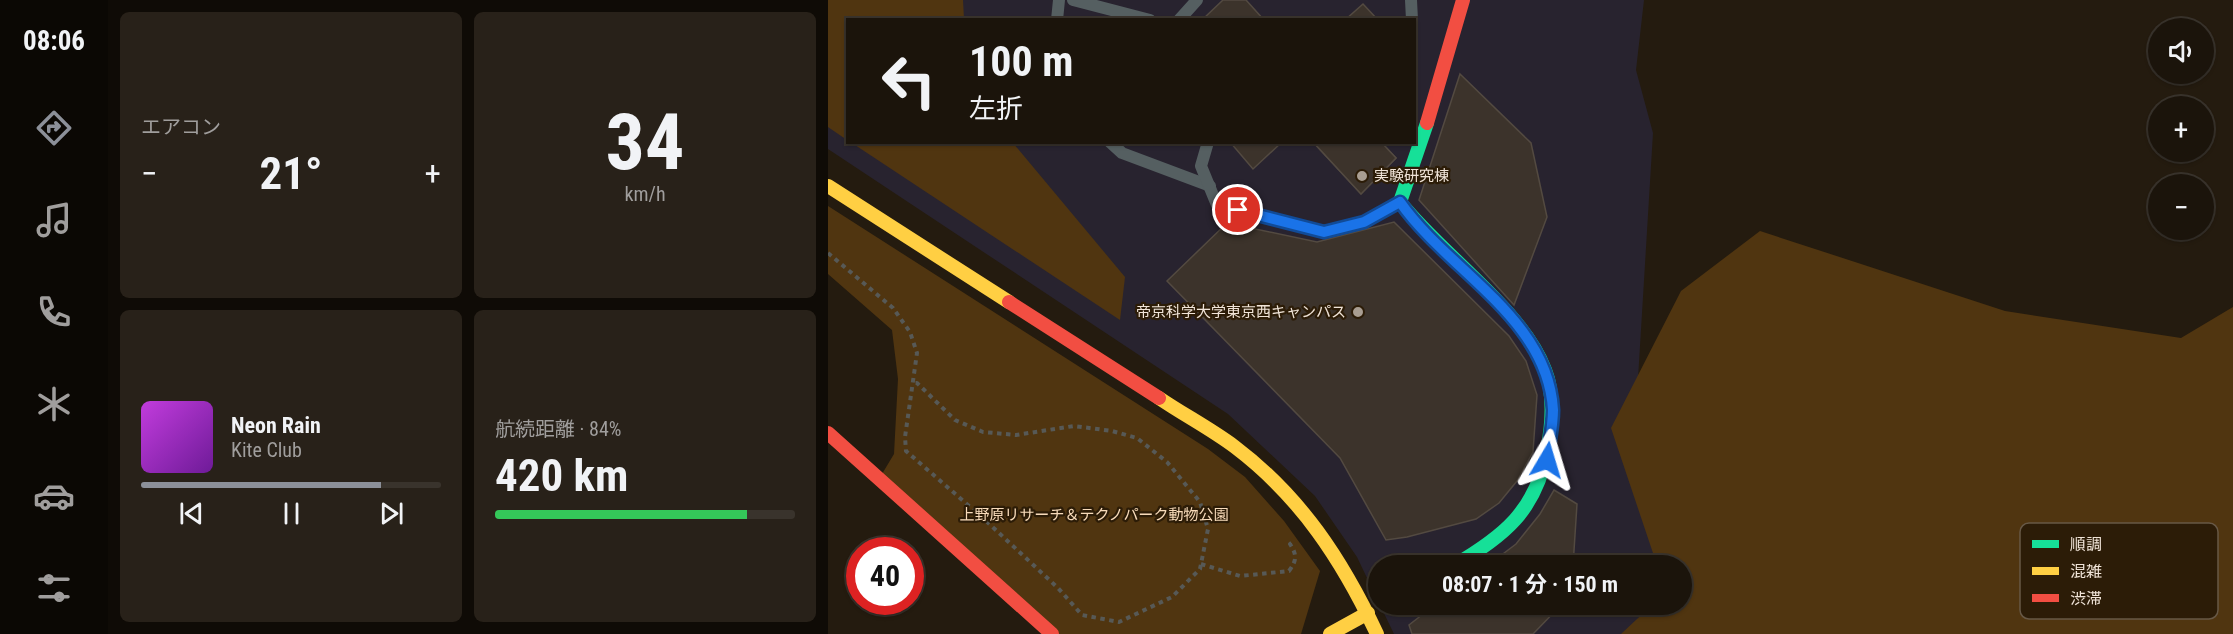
<!DOCTYPE html>
<html lang="ja">
<head>
<meta charset="utf-8">
<style>
	body { margin:0; font-family:"Roboto Condensed","Noto Sans JP",sans-serif; background:#282119; color:#f1f3f6; height:100vh; display:flex; flex-direction:column; font-size:22px; white-space:nowrap }
	* { box-sizing:border-box; margin:0 }
	p { font-size:20px; color:#a09e9d }
	.icon { flex:none; width:33px; height:33px; fill:none; stroke:currentColor; stroke-width:2; stroke-linecap:round; stroke-linejoin:round }
	.map { position:relative; flex:1; overflow:hidden }
	.panel { display:flex; flex-direction:column; gap:12px; padding:12px; background:#0f0b06; width:720px }
	.panel>* { flex:none }
	.banner { position:absolute; left:18px; top:18px; width:570px; height:126px; border-radius:0px; box-shadow:0 2px 4px #0004,0 0 0 2px #39332c; background:#1b140b; color:#f1f3f6; overflow:hidden }
	.buttons { position:absolute; left:1320px; top:18px; display:grid; gap:12px }
	.buttons a { display:grid; place-items:center; width:66px; height:66px; border-radius:50%; background:#1b140b; box-shadow:0 2px 4px #0004,0 0 0 2px #39332c; font-size:30px }
	.speed { position:absolute; left:18px; top:537px; display:flex; gap:12px; font-size:30px; font-weight:700; text-align:center }
	.speed>* { display:grid; place-content:center; width:78px; height:78px; border-radius:50%; background:#1b140b; box-shadow:0 2px 4px #0004,0 0 0 2px #39332c; line-height:1 }
	.speed .limit { border:9px solid #d22; background:#fff; color:#111 }
	.pin { position:absolute; display:grid; place-items:center; width:51px; height:51px; color:#fff; margin:-26px; border:3px solid #fff; border-radius:50%; box-shadow:0 2px 6px #0007 }
	.me { position:absolute; width:66px; margin:-33px; rotate:7deg; stroke-linejoin:round; filter:drop-shadow(0 0 4px #0008) }
	.turn { display:flex; align-items:center; gap:21px; height:126px; padding:0 24px; font-size:27px }
	.turn .icon { width:78px; height:78px; stroke-width:2.5 }
	.turn b { display:block; font-size:42px; line-height:51px }
	.big { font-size:45px; font-weight:700; line-height:1.1 }
	.panel .tile { flex:1; display:flex; flex-direction:column; justify-content:center; gap:9px; min-width:0; padding:0 21px; border-radius:9px; background:#282119 }
	.panel .dial { align-items:center; gap:0 }
	.dial b { font-size:78px; line-height:1 }
	.song { display:flex; align-items:center; gap:18px }
	.cover { width:72px; height:72px; border-radius:9px; background:linear-gradient(135deg,hsl(290 70% 55%),hsl(280 70% 35%)) }
	.played { height:6px; border-radius:3px; background:linear-gradient(90deg,#8c9099 80%,#39332c 80%) }
	.keys { display:flex; justify-content:space-around; direction:ltr }
	.heat { display:flex; justify-content:space-between; align-items:center; font-size:33px; direction:ltr }
	.charge { height:9px; border-radius:4px; background:linear-gradient(90deg,#34c759 84%,#39332c 0) }
	.panel .tiles { flex:1; display:grid; gap:12px; grid-template-columns:repeat(2,1fr) }
	.trip { position:absolute; left:540px; top:555px; width:324px; height:60px; border-radius:30px; background:#1b140b; box-shadow:0 2px 4px #0004,0 0 0 2px #39332c; font-weight:700; line-height:60px; text-align:center }
	main { display:flex; flex:1; min-height:0 }
	.menu { display:flex; flex-direction:column; width:108px; justify-content:space-around; align-items:center; background:#0b0804; color:#a09e9d }
	.menu .icon { width:42px; height:42px }
	.menu .on { color:#8c9099 }
	.menu b { font-size:27px; color:#f1f3f6 }
	.map>svg:first-child { display:block }
	.education { fill:#28232f; fill-rule:evenodd }
	.green { fill:#503510 }
	.building { fill:#3c332b; stroke:#534a41; stroke-width:1.5 }
	.lines { fill:none; stroke-linecap:round; stroke-linejoin:round }
	.path { stroke:#575956; stroke-width:4; stroke-dasharray:4.5 4.5; stroke-linecap:butt }
	.lane { stroke:#555f61; stroke-width:12 }
	.fast { stroke:#16e098; stroke-width:14 }
	.slow { stroke:#ffcf43; stroke-width:14 }
	.jam { stroke:#f24e42; stroke-width:14 }
	.route-casing { stroke:#114b97; stroke-width:15 }
	.route { stroke:#1a73e8; stroke-width:10 }
	.poi-dot { fill:#a99e92; stroke:#2c1c07; stroke-width:2 }
	.labels { text-anchor:middle; stroke-width:4.5; stroke-linejoin:round; paint-order:stroke }
	.poi-label { font-size:15px; fill:#f0e4d8; stroke:#2c1c07; text-anchor:start }
	.park-label { font-size:15px; fill:#f8dbba; stroke:#2c1c07 }
	.key { fill:#2c1c07; stroke:#675846; stroke-width:1.5 }
	.key-label { font-size:16px; fill:#f0e4d8 }
</style>
</head>
<body>
<main>
<nav class="menu">
<b>08:06</b>
<svg class="icon on" aria-label="directions" viewBox="0 0 24 24"><path d="M12 3l9 9-9 9-9-9zM9 14v-3h6M13 9l2 2-2 2"/></svg>
<svg class="icon" aria-label="music" viewBox="0 0 24 24"><path d="M9 18V5l10-2v13"/><circle cx="6" cy="18" r="3"/><circle cx="16" cy="16" r="3"/></svg>
<svg class="icon" aria-label="phone" viewBox="0 0 24 24"><path d="M5 4h4l2 5-3 2q2 4 5 5l2-3 5 2v4C11 20 4 13 5 4z"/></svg>
<svg class="icon" aria-label="climate" viewBox="0 0 24 24"><path d="M12 3v18M4 7l16 10M4 17L20 7"/></svg>
<svg class="icon" aria-label="car" viewBox="0 0 24 24"><path d="M5 17H2v-5l4-1 3-4h7l3 4 3 1v5h-3M9 17h6M6 11h13"/><circle cx="7" cy="17" r="2"/><circle cx="17" cy="17" r="2"/></svg>
<svg class="icon" aria-label="filters" viewBox="0 0 24 24"><path d="M4 7h16M4 17h16"/><circle cx="9" cy="7" r="2"/><circle cx="15" cy="17" r="2"/></svg>
</nav>
<section class="panel">
<div class="tiles">
<div class="tile"><p>エアコン</p>
<div class="heat"><a>−</a><b class="big">21°</b><a>+</a></div>
</div>
<div class="tile dial"><b>34</b><p>km/h</p></div>
<div class="tile">
<div class="song"><i class="cover"></i><div><b>Neon Rain</b><p>Kite Club</p></div></div>
<div class="played"></div>
<div class="keys"><svg class="icon" aria-label="previous" viewBox="0 0 24 24"><path d="M18 5L8 12l10 7zM5 5v14"/></svg><svg class="icon" aria-label="pause" viewBox="0 0 24 24"><path d="M8 5v14M16 5v14"/></svg><svg class="icon" aria-label="next" viewBox="0 0 24 24"><path d="M6 5l10 7-10 7zM19 5v14"/></svg></div>
</div>
<div class="tile"><p>航続距離 · 84%</p><b class="big">420 km</b><div class="charge"></div></div>
</div>
</section>
<div class="map">
<svg width="1405" height="634" viewBox="0 0 1405 634">
	<rect width="100%" height="100%" fill="#241b0f"/>
	<path class="education" d="M 13,0 L 816,0 L 808,70 L 825,133 L 807,428 L 867,552 L 853,634 L 566,634 L 552,605 L 854,604 L 854,566 L 550,566 L 550,601 L 529,557 L 487,496 L 400,414 L 0,149 L 0,41 ZM 20,20 L 586,20 L 586,142 L 20,142 Z"/>
	<g class="green">
		<polygon points="0,0 135,0 136,19 20,20 19,140 0,127"/>
		<polygon points="24,143 185,143 297,277 292,320"/>
		<polygon points="0,206 380,449 417,477 456,521 492,571 473,634 224,634 51,479 66,454 70,379 64,330 0,274"/>
		<polygon points="932,231 1177,311 1353,338 1405,307 1405,634 793,634 824,605 854,604 854,566 829,565 783,428 853,291"/>
	</g>
	<g class="building">
		<polygon points="395,0 418,0 436,20 374,20"/>
		<polygon points="535,4 550,20 517,20"/>
		<polygon points="632,74 703,143 719,217 686,305 591,200"/>
		<polygon points="402,142 454,142 425,169"/>
		<polygon points="485,142 553,142 568,158 533,194"/>
		<polygon points="485,142 553,142 568,158 533,194"/>
		<polygon points="566,222 681,336 698,361 709,395 705,452 689,481 671,503 648,519 579,537 558,540 512,458 339,281 399,223 489,242"/>
		<polygon points="726,490 749,504 745,566 659,566 688,544 712,514"/>
		<polygon points="608,604 734,604 705,634 584,634 581,625"/>
	</g>
	<g class="lines">
		<g class="path">
			<polyline points="0,253 65,308 82,332 89,353 77,437 78,451 156,519 230,588 254,615 291,622 344,597 372,569 380,529 372,502 339,462 309,438 284,431 246,426 188,435 155,432 127,420 89,383 86,383"/>
			<path d="M 373,564 L 412,576 L 461,571 C 469,560 469,555 462,544 L 466,541"/>
		</g>
		<g class="lane">
			<polyline points="245,0 322,20"/>
			<polyline points="583,0 584,20"/>
			<polyline points="229,20 231,0"/>
			<polyline points="351,20 369,0"/>
			<polyline points="282,142 294,153 382,186"/>
			<polyline points="380,142 373,166 389,205 496,232 536,223 571,202"/>
		</g>
		<path class="fast" d="M 599,123 L 572,202 C 614,255 694,309 717,370 C 727,395 724,426 719,451 C 708,511 675,537 625,566"/>
		<g class="slow">
			<polyline points="0,186 181,302"/>
			<path d="M 331,398 C 356,415 383,429 407,447 C 473,497 514,560 549,634"/>
			<polyline points="502,634 540,613"/>
		</g>
		<g class="jam">
			<polyline points="599,123 635,0"/>
			<polyline points="181,302 331,398"/>
			<polyline points="0,433 224,634"/>
		</g>
	</g>
	<g class="lines">
		<g class="route-casing">
			<path id="route" d="M 410,210 L 496,232 L 536,222 L 572,202 C 620,271 720,318 725,410 C 725,426 721,444 719,460"/>
		</g>
		<use href="#route" class="route"/>
	</g>
	<g class="poi-dot">
		<circle cx="534" cy="176" r="6"/>
		<circle cx="530" cy="312" r="6"/>
	</g>
	<g class="labels">
		<g class="poi-label">
			<text x="546" y="181">実験研究棟</text>
			<text x="518" y="317" text-anchor="end">帝京科学大学東京西キャンパス</text>
		</g>
		<g class="park-label">
			<text x="266" y="520">上野原リサーチ＆テクノパーク動物公園</text>
		</g>
	</g>
	<rect x="1192" y="523" width="198" height="96" rx="9" class="key"/>
	<rect x="1204" y="540" width="27" height="8" fill="#16e098"/>
	<rect x="1204" y="567" width="27" height="8" fill="#ffcf43"/>
	<rect x="1204" y="594" width="27" height="8" fill="#f24e42"/>
	<g class="key-label">
		<text x="1242" y="550">順調</text>
		<text x="1242" y="577">混雑</text>
		<text x="1242" y="604">渋滞</text>
	</g>
</svg>
<div class="buttons">
<a><svg class="icon" aria-label="sound" viewBox="0 0 24 24"><path d="M4 9h4l5-4v14l-5-4H4zM17 9q2 3 0 6"/></svg></a>
<a>+</a>
<a>−</a>
</div>
<div class="speed"><div class="limit">40</div></div>
<div class="pin" style="left:410px;top:210px;background:#d93025"><svg class="icon" aria-label="arrive" viewBox="0 0 24 24"><path d="M6 21V4h12l-3 4 3 4H6"/></svg></div>
<svg class="me" style="left:719px;top:460px" viewBox="-20 -20 40 40"><path d="M0-17L14 15 0 8-14 15z" fill="#1a73e8" stroke="#fff" stroke-width="4"/></svg>
<div class="trip">08:07 · 1 分 · 150 m</div>
<div class="banner">
<div class="turn"><svg class="icon" aria-label="left" viewBox="0 0 24 24"><path d="M17 20v-9H6M10 6l-5 5 5 5"/></svg><div><b>100 m</b>左折</div></div>
</div>
</div>
</main>
</body>
</html>
